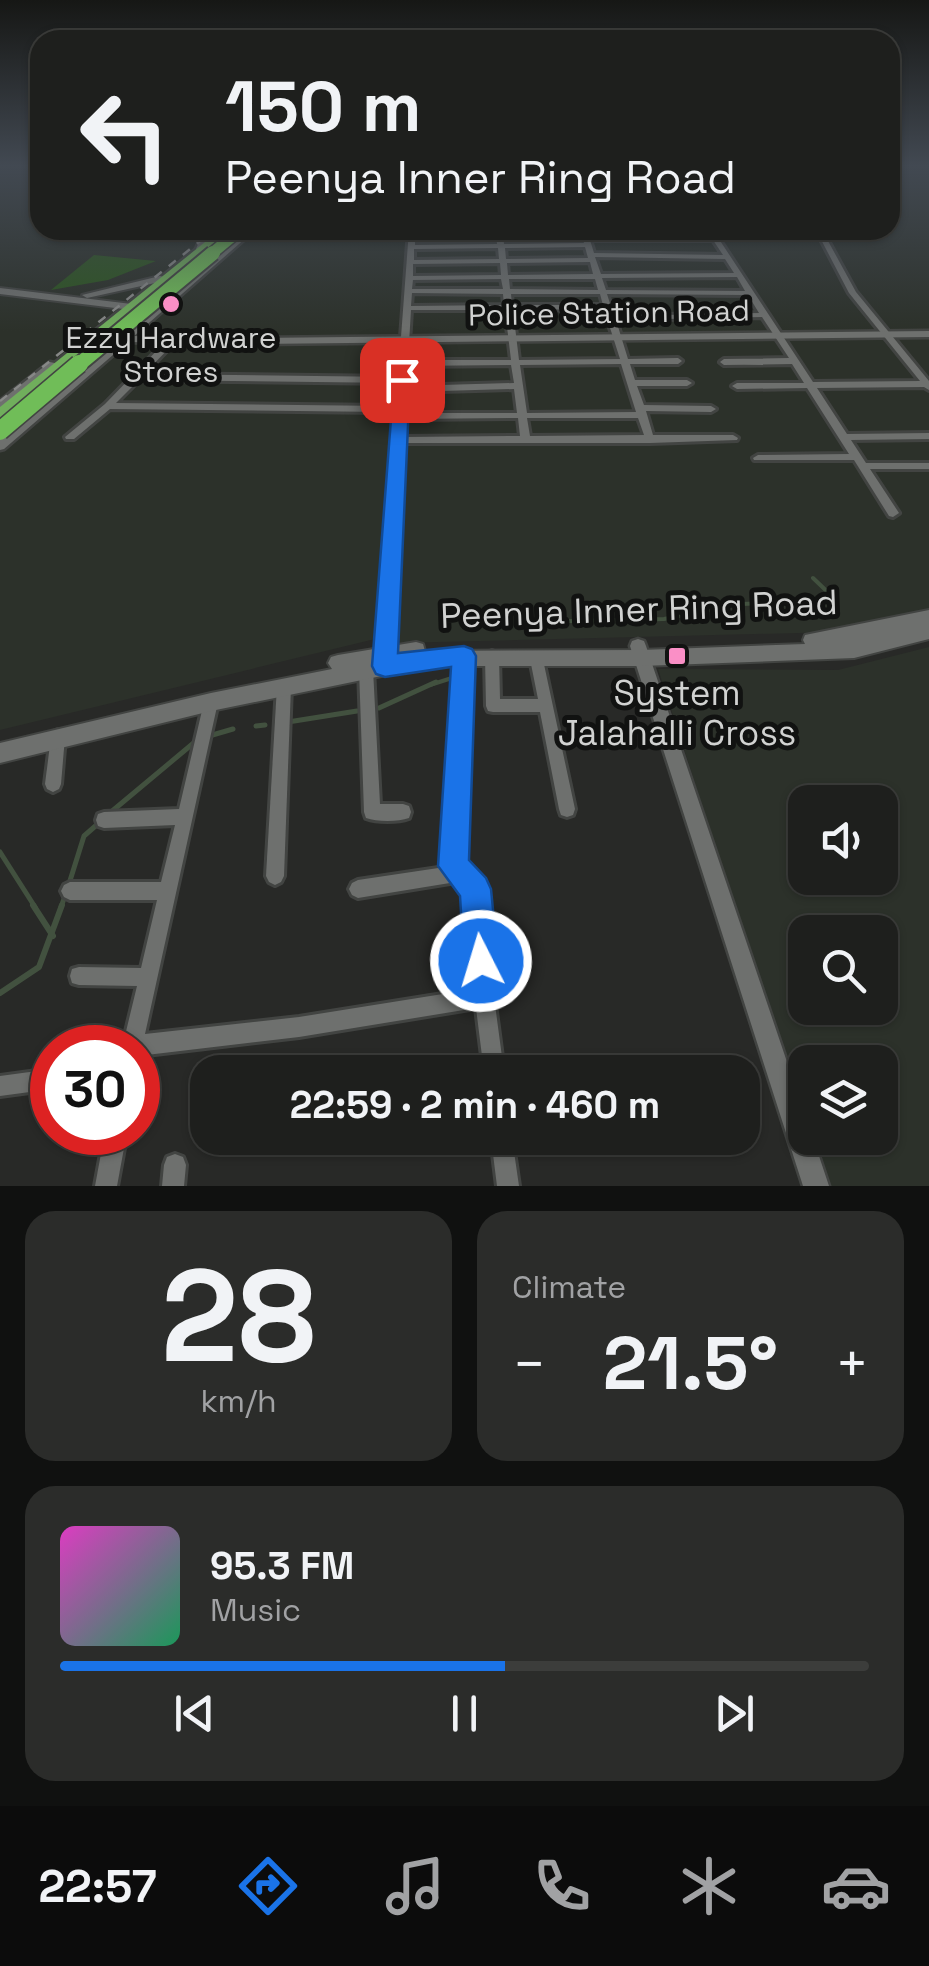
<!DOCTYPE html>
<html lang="en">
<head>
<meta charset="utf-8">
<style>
	body { margin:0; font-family:"Space Grotesk",sans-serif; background:#2b2c2a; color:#f1f3f6; height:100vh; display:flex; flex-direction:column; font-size:38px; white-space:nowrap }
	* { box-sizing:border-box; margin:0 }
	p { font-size:32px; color:#a1a2a4 }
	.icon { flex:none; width:55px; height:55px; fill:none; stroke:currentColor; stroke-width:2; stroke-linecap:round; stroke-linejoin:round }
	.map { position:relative; height:1186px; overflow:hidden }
	.details { display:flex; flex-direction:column; gap:25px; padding:25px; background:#101110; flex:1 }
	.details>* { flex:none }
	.banner { position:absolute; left:30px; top:30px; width:870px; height:210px; border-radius:30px; box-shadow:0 2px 8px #0004,0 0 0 2px #3c3d3b; background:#1e1f1d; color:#f1f3f6; overflow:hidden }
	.fabs { position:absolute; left:788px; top:785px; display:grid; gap:20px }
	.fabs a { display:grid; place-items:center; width:110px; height:110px; border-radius:20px; background:#1e1f1d; box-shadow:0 2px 8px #0004,0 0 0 2px #3c3d3b; font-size:50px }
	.speed { position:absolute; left:30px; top:1025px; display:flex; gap:20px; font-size:50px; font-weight:700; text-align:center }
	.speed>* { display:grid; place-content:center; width:130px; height:130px; border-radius:50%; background:#1e1f1d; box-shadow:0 2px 8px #0004,0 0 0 2px #3c3d3b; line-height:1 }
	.speed .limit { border:15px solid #d22; background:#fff; color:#111 }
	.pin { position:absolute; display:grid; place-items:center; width:85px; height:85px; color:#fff; margin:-42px; border-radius:20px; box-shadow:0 5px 15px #0006 }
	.me { position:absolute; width:110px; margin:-55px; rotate:355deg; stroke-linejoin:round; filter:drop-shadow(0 0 8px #0008) }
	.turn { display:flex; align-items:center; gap:35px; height:210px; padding:0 30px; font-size:45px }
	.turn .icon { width:130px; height:130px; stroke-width:2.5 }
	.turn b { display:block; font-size:70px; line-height:85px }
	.big { font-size:75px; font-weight:600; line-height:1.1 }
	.details .card { flex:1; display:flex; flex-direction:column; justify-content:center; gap:15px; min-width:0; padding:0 35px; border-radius:30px; background:#2b2c2a }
	.details .dial { align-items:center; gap:0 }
	.dial b { font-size:130px; line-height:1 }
	.song { display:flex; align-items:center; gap:30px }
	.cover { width:120px; height:120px; border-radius:15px; background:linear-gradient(135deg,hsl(310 70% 55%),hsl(150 70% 35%)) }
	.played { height:10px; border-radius:5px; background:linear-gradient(90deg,#1a73e8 55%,#3c3d3b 55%) }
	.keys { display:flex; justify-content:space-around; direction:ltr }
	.heat { display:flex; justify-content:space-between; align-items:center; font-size:55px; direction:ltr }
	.details .tiles { flex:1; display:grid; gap:25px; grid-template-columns:1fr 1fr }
	.card:last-child { grid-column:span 2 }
	.trip { position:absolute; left:190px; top:1055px; width:570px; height:100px; border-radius:30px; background:#1e1f1d; box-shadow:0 2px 8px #0004,0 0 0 2px #3c3d3b; font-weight:600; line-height:100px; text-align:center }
	.dock { display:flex; height:160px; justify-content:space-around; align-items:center; background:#0c0c0c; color:#a1a2a4 }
	.dock .icon { width:70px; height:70px }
	.dock .current { color:#1a73e8 }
	.dock b { font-size:45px; color:#f1f3f6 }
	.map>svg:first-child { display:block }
	.built { fill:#2c312a; fill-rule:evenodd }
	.green { fill:#2d5521 }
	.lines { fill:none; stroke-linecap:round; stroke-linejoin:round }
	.stream-far2 { stroke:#42513f; stroke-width:4 }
	.stream-far1 { stroke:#42513f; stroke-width:5 }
	.stream { stroke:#42513f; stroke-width:6 }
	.minor-casing { stroke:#424442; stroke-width:6 }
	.tertiary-casing { stroke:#424442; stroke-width:5 }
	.secondary-casing { stroke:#424442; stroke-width:4 }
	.trunk-casing { stroke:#424442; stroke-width:5 }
	.minor { fill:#6e706e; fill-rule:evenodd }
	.tertiary { fill:#6e706e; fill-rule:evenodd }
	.secondary { fill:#6e706e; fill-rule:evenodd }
	.trunk { fill:#70ae5c; fill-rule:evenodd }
	.rail { stroke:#878887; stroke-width:2.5; stroke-dasharray:9 9; stroke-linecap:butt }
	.motorway-bridge-far2-casing { stroke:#424442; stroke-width:14; stroke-linecap:butt }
	.motorway-bridge-far1-casing { stroke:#424442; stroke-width:18; stroke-linecap:butt }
	.motorway-bridge-casing { stroke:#424442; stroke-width:21; stroke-linecap:butt }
	.motorway-bridge-far2 { stroke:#70bd58; stroke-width:11 }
	.motorway-bridge-far1 { stroke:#70bd58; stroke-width:14 }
	.motorway-bridge { stroke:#70bd58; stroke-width:18 }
	.route { fill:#1a73e8; stroke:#114b97; stroke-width:2.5 }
	.poi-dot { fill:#fa8fc6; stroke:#111211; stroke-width:4 }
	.labels { text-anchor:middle; stroke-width:10; stroke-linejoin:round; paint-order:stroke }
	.far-street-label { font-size:30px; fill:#d1d2d1; stroke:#111211 }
	.far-poi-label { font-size:30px; fill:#d1d2d1; stroke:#111211 }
	.street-label { font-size:35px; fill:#d1d2d1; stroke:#111211 }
	.poi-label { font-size:35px; fill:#d1d2d1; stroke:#111211 }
</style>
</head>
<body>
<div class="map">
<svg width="929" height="1186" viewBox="0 0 929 1186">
	<rect width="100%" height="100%" fill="#282927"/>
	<g class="built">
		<polygon points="0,165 40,165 40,230 890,230 890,165 929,165 929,608 837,632 397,643 407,455 392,441 375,639 0,730"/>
		<path d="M 929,647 L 929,1186 L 826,1186 L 810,1138 L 880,1138 L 880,1062 L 805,1062 L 805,1122 L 658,669 L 838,670 ZM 805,802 L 880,802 L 880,878 L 805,878 ZM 805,932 L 880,932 L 880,1008 L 805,1008 Z"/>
	</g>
	<polygon class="green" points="94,255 156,261 108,280 51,290"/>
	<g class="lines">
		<g class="stream-far2">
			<polyline points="530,622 664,619 740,604 837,601 813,578"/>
			<polyline points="430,685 455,677"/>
		</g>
		<g class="stream-far1">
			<polyline points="379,708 436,682"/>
			<polyline points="288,722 357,711"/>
			<polyline points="256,726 265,725"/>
			<polyline points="209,736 233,729"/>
			<polyline points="111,812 196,741"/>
			<polyline points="0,852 35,907"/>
			<polyline points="68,887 84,836 100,822"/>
			<polyline points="61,907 65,896"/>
		</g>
		<g class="stream">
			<polyline points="33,905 53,936"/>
			<polyline points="0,993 39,967 62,905"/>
		</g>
		<g class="minor-casing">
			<g id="minor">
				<path d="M 409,230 L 587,230 L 588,236 L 710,236 L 707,230 L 713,230 L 813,382 L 920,381 L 849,293 L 816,230 L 822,230 L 856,292 L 929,381 L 929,390 L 924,387 L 817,388 L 847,434 L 929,433 L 929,439 L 851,440 L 866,463 L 929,463 L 929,469 L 870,469 L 899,513 L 893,517 L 889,516 L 854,460 L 754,460 L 753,458 L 758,455 L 849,454 L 807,388 L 737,389 L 732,386 L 737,383 L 804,383 L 792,364 L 724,365 L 720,362 L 724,359 L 789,358 L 762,317 L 616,320 L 628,359 L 678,358 L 682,361 L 678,364 L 630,364 L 635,380 L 687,380 L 692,383 L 687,386 L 637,386 L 644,405 L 711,406 L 716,409 L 711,412 L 646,411 L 653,435 L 733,435 L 738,438 L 737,440 L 650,443 L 404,443 L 392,662 L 390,666 L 385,668 L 380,666 L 378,662 L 395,418 L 385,412 L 110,409 L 74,439 L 66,439 L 65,437 L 105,404 L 169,338 L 172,337 L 176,340 L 175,342 L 144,374 L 398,377 ZM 581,233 L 584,243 L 504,244 L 503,234 ZM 496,234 L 497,244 L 415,245 L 415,235 ZM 590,240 L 713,240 L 723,255 L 594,253 ZM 585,247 L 588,258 L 506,259 L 505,248 ZM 498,248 L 499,259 L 414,260 L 414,249 ZM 595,257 L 725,259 L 734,273 L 601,274 ZM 590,262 L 593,274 L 508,275 L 507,263 ZM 500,263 L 501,275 L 413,276 L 413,264 ZM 737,277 L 745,291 L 606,290 L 602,278 ZM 501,279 L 503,289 L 412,289 L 413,280 ZM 509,279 L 595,279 L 598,290 L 510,289 ZM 412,293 L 503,294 L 504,305 L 411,306 ZM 511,294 L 600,294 L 603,305 L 512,305 ZM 607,294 L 748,295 L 759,313 L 614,316 ZM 604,309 L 620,359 L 519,360 L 513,310 ZM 411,310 L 505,310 L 511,360 L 408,360 ZM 621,364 L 636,412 L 527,413 L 520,365 ZM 511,365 L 514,383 L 407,386 L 408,366 ZM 139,380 L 398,383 L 396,410 L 387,406 L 116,403 ZM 514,389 L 517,413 L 405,413 L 407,392 ZM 518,418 L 520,436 L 404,437 L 405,419 ZM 527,418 L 638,418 L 644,435 L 530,436 Z"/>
				<polygon points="464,650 469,652 471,656 462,864 481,883 484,889 494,997 504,1072 484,1072 476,1008 299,1037 138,1056 138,1048 122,1048 137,986 79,985 72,983 70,976 72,969 79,967 141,968 157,900 70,900 64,897 61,891 64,885 70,882 161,882 175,825 104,828 98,826 96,820 98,814 104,812 179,809 204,702 206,697 211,696 216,697 218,702 145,1034 299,1017 474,989 467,893 456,882 358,898 352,895 349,889 352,883 358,880 445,867 457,656 459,652"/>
				<polygon points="492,651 497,653 499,657 500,699 538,699 530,659 532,655 537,653 542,655 575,809 573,815 567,817 561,815 559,809 540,712 493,712 488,711 486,706 485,657 487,653"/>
				<path d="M 366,663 L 371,665 L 373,669 L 380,804 L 403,804 L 409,806 L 411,812 L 409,818 C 398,822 377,822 366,818 L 364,812 L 359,669 L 361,665 Z"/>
				<polygon points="284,680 289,682 291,686 284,876 281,882 275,885 269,882 266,876 277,686 279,682"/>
				<polygon points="58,730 63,732 65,737 61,784 59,789 53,792 47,789 45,784 51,737 53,732"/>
				<polygon points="52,1069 52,1089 0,1096 0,1076"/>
				<polygon points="105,1132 127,1132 117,1186 95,1186"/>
				<polygon points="491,1138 512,1138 519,1186 497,1186"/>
				<polygon points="175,1154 183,1157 186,1165 184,1186 162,1186 164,1165 167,1157"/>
			</g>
		</g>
		<g class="tertiary-casing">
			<g id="tertiary">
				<polygon points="204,230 212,230 202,249 196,249"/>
				<polygon points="246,230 255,230 134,336 257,338 929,331 929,337 257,344 128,342 4,449 0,450 0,440 115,341 95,340 95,336 122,335"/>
				<polygon points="50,362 59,364 0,410 0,401"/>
				<polygon points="638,639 644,641 646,646 805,1115 805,1138 813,1138 829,1186 803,1186 630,646 632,641"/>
			</g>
		</g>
		<g class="secondary-casing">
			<g id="secondary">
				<polygon points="160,276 164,277 164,281 87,298 82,295"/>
				<polygon points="0,288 148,306 154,309 148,312 0,294"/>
				<polygon points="929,610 929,639 854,658 641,666 430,666 211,711 0,763 0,743 211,693 332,669 328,663 331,657 338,655 416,642 423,644 425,651 641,650 805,644 803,640 805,635"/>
			</g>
		</g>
		<g class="trunk-casing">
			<polygon id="trunk" points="220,230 232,230 0,420 0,407"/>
		</g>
		<use href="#minor" class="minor"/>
		<use href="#tertiary" class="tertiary"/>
		<use href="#secondary" class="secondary"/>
		<use href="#trunk" class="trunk"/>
		<polyline class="rail" points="0,401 214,230"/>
		<g class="motorway-bridge-far2-casing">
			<polyline id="motorway-bridge-far2" points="210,255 240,230"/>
		</g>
		<g class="motorway-bridge-far1-casing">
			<polyline id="motorway-bridge-far1" points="76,367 213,253"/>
		</g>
		<g class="motorway-bridge-casing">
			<polyline id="motorway-bridge" points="0,431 79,364"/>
		</g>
		<use href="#motorway-bridge-far2" class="motorway-bridge-far2"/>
		<use href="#motorway-bridge-far1" class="motorway-bridge-far1"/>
		<use href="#motorway-bridge" class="motorway-bridge"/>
	</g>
	<linearGradient id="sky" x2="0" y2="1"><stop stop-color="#161715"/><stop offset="0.5" stop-color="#424952"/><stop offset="1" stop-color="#424952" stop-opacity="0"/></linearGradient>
	<rect width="929" height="331" fill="url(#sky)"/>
	<polygon class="route" points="402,375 410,380 398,653 464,646 472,649 476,656 469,860 486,878 491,889 498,961 493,973 481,978 469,973 464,961 460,896 438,866 451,667 385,677 376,674 372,666 394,380"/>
	<g class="poi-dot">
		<circle cx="171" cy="304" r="10"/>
		<rect x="667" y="646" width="20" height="20" rx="5"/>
	</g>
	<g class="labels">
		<g class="far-street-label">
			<text transform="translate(609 313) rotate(-1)" y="10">Police Station Road</text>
		</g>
		<g class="far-poi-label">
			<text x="171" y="348">Ezzy Hardware<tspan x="171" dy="34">Stores</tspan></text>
		</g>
		<g class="street-label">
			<text transform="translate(639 609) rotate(-2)" y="12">Peenya Inner Ring Road</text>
		</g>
		<g class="poi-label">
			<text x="677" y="705">System<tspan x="677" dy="40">Jalahalli Cross</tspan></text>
		</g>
	</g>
</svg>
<div class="fabs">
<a><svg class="icon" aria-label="sound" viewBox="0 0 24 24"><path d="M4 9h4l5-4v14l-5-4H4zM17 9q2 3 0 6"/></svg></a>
<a><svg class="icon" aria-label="search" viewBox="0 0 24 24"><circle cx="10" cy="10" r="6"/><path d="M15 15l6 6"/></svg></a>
<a><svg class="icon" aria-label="layers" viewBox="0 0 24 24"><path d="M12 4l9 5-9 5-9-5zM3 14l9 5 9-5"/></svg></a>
</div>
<div class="speed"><div class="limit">30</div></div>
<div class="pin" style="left:402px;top:380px;background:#d93025"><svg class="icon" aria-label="arrive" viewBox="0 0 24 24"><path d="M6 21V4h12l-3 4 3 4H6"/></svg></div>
<svg class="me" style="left:481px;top:961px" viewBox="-20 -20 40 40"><circle r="17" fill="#1a73e8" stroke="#fff" stroke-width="3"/><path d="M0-11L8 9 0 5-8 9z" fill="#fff"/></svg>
<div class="trip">22:59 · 2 min · 460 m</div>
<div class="banner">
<div class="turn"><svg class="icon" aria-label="left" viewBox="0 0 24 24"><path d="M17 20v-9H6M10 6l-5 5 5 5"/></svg><div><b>150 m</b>Peenya Inner Ring Road</div></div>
</div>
</div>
<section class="details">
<div class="tiles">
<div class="card dial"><b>28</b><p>km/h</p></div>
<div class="card"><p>Climate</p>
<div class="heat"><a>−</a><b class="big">21.5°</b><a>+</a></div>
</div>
<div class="card">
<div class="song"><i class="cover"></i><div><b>95.3 FM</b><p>Music</p></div></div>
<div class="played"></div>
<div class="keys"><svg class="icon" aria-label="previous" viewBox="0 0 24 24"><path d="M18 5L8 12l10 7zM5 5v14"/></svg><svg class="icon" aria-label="pause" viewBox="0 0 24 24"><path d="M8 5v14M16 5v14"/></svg><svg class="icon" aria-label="next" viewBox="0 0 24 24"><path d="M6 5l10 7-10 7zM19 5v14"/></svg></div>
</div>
</div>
</section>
<nav class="dock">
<b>22:57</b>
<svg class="icon current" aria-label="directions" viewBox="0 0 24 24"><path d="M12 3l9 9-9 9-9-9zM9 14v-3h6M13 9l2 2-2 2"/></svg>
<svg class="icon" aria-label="music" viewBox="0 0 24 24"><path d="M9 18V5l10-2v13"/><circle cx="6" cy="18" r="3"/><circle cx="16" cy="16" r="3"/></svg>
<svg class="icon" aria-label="phone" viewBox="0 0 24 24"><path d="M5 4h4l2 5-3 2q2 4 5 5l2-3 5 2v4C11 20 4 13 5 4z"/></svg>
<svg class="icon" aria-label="climate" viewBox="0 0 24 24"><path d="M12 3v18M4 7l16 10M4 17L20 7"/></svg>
<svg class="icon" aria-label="car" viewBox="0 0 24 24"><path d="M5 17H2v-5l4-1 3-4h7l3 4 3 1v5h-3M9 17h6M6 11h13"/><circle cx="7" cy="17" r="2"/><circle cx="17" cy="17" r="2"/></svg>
</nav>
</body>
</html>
